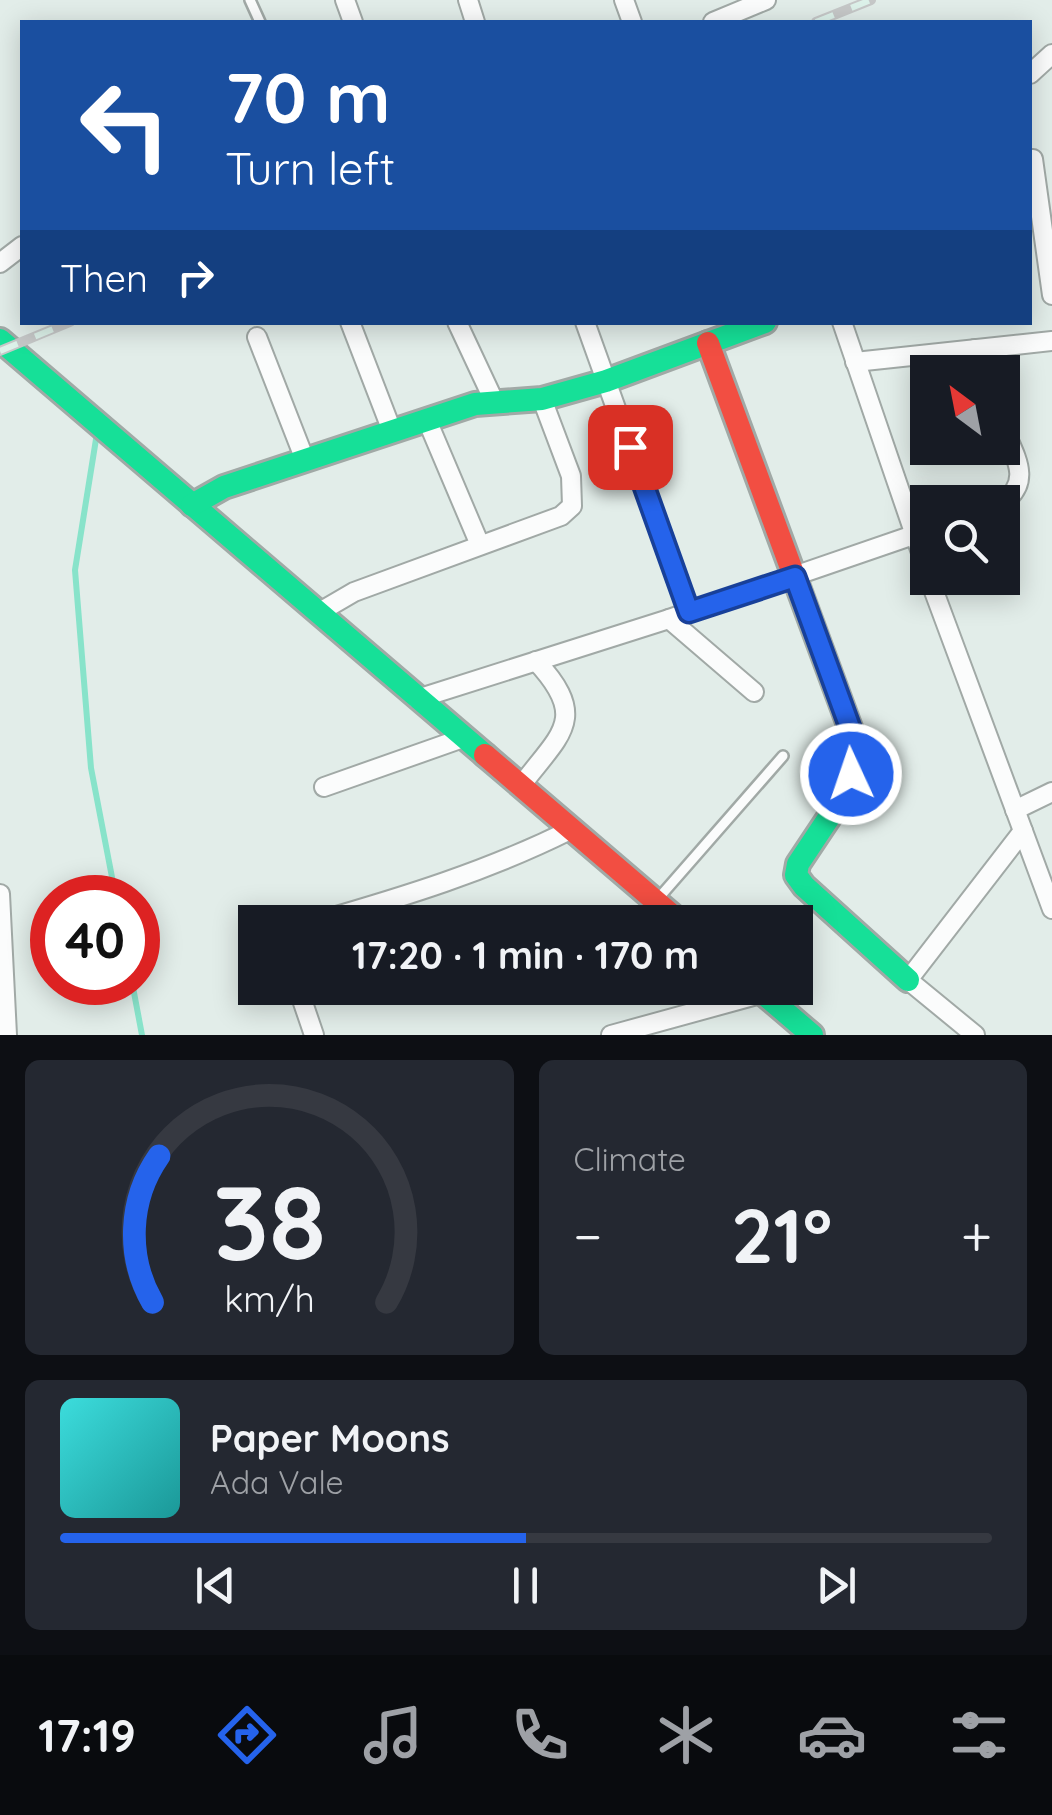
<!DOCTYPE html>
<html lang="en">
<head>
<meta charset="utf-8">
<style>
	body { margin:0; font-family:Quicksand,sans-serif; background:#242831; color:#f1f3f6; height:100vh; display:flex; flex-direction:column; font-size:38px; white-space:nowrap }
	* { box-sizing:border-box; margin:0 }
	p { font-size:32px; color:#9ea1a6 }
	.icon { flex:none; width:55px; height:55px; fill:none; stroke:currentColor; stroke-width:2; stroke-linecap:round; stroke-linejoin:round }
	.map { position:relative; height:1035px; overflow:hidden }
	.side { display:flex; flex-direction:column; gap:25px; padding:25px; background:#0d0f14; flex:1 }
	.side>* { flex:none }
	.top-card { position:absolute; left:20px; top:20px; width:1012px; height:305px; border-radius:0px; box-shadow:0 5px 25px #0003; background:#1a4fa0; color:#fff; overflow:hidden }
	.needle { width:65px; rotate:328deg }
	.tools { position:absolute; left:910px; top:355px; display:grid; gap:20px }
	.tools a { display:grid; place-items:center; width:110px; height:110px; border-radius:0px; background:#171b24; box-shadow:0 5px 25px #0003; font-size:50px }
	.speed { position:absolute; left:30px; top:875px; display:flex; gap:20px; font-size:50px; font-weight:700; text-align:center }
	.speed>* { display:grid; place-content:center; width:130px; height:130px; border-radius:50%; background:#171b24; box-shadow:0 5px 25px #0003; line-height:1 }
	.speed .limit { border:15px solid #d22; background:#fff; color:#111 }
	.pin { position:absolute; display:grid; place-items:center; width:85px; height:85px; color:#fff; margin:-42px; border-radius:20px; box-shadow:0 5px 15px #0006 }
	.me { position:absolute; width:110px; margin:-55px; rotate:357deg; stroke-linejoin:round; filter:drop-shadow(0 0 8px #0008) }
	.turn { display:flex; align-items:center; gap:35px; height:210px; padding:0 40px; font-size:45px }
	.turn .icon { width:130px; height:130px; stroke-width:2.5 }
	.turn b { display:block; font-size:70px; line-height:85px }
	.then { display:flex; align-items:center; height:95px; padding:0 40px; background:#0003; gap:20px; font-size:38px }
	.big { font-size:75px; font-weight:700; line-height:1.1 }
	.side .card { flex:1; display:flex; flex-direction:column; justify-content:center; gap:15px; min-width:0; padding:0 35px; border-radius:15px; background:#242831 }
	.side .dial { align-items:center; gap:0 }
	.dial svg { height:260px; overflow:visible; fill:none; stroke:#363941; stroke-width:7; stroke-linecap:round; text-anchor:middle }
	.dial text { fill:#f1f3f6; stroke:none }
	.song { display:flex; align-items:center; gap:30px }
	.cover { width:120px; height:120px; border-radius:15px; background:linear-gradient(135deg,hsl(180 70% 55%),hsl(180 70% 35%)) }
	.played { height:10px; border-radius:5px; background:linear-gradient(90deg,#2563eb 50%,#363941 50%) }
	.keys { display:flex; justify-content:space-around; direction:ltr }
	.heat { display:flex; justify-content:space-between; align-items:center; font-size:55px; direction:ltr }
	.side .tiles { flex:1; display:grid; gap:25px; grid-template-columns:1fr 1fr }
	.card:last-child { grid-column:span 2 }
	.trip { position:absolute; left:238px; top:905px; width:575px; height:100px; border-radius:0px; background:#171b24; box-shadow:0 5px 25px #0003; font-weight:700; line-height:100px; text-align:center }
	.menu { display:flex; height:160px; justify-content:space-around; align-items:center; background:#090b0e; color:#9ea1a6 }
	.menu .icon { width:70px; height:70px }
	.menu .active { color:#2563eb }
	.menu b { font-size:45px; color:#f1f3f6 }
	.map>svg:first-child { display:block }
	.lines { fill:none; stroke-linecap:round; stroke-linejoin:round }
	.stream { stroke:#88e3ca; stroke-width:6 }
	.lane-casing { stroke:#a1a9a6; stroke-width:14 }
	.street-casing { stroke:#a1a9a6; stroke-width:22 }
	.fast-casing { stroke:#a1a9a6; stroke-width:28 }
	.jam-casing { stroke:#a1a9a6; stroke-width:28 }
	.lane { stroke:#fbfcfc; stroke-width:9 }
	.street { stroke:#fbfcfc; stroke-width:18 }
	.fast { stroke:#16e098; stroke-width:22 }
	.jam { stroke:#f24e42; stroke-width:22 }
	.rail-casing { stroke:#c6c8c8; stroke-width:10 }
	.rail { stroke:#ddf2ea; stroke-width:6; stroke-dasharray:19; stroke-linecap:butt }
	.route-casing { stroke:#184099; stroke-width:25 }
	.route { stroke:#2563eb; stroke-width:18 }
</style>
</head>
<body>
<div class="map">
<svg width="1052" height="1035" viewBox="0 0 1052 1035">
	<rect width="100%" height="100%" fill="#e2ede9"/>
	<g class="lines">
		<g class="stream">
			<polyline points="97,433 75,570 91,768 116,898"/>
			<polyline points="132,982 142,1035"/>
		</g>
		<g class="lane-casing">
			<g id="lane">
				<polyline points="250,0 260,22"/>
				<polyline points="657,900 783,756"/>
			</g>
		</g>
		<g class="street-casing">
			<g id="street">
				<polyline points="345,0 353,22"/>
				<polyline points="468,0 475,22"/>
				<polyline points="624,0 632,22"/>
				<polyline points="713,22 766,0"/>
				<polyline points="1030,74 1052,54"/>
				<polyline points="1033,159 1052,295"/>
				<polyline points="0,263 22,246"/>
				<polyline points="350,322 392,431"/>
				<polyline points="457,322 494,401"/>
				<polyline points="585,322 689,612"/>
				<polyline points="842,322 928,573"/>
				<polyline points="257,337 305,460"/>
				<polyline points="975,349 983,372"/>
				<polyline points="855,362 1052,341"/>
				<polyline points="427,420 480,545"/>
				<path d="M 1002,425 C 1014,455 1034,481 1002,503"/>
				<polyline points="929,578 1052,909"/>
				<polyline points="318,613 354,592 561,516 572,506 571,476 542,399"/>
				<polyline points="669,619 754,692"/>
				<polyline points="417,699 669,619 928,530"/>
				<polyline points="324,787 463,738"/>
				<path d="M 520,787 C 560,734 590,719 536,661"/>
				<polyline points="1015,810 1052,792"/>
				<polyline points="0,894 7,1035"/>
				<path d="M 316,922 C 403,897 488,871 570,830"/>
				<polyline points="298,988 314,1035"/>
				<polyline points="611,1035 764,993"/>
				<polyline points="975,1035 908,980 1023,831"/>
			</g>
		</g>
		<g class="fast-casing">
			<g id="fast">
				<polyline points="0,340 485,755"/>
				<polyline points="192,505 224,487 475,404 542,399 606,381 765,322"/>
				<polyline points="848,776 838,804 798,864 796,875 804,886 908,980"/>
				<polyline points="757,988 812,1035"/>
			</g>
		</g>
		<g class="jam-casing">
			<g id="jam">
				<polyline points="708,343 852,733 848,776"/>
				<polyline points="485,755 680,922"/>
			</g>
		</g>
		<use href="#lane" class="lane"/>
		<use href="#street" class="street"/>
		<use href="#fast" class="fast"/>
		<use href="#jam" class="jam"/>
		<g class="rail-casing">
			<g id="rail">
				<polyline points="816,22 871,0"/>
				<polyline points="0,351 70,322"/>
			</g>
		</g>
		<use href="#rail" class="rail"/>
	</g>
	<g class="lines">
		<g class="route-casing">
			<polyline id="route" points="630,447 689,612 795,577 852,733 851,774"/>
		</g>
		<use href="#route" class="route"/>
	</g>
</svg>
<div class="tools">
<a><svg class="needle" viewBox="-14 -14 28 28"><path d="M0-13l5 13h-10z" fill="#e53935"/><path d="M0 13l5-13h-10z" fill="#9ea1a6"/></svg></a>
<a><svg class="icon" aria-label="search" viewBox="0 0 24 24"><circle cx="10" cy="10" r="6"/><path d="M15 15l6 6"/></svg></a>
</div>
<div class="speed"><div class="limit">40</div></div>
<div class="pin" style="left:630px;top:447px;background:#d93025"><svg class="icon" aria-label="arrive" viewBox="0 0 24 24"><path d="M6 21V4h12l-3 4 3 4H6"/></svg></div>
<svg class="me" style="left:851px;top:774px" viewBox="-20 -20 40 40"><circle r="17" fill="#2563eb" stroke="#fff" stroke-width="3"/><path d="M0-11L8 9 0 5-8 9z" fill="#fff"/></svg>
<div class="trip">17:20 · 1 min · 170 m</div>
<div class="top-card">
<div class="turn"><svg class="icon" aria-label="left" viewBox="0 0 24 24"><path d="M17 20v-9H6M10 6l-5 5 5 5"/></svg><div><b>70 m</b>Turn left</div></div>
<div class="then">Then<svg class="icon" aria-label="right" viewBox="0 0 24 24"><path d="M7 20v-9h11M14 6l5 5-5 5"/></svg></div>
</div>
</div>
<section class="side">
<div class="tiles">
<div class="card dial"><svg viewBox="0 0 100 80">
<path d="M14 69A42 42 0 1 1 86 69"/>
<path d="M14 69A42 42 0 0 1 16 24" stroke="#2563eb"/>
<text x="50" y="56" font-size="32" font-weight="700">38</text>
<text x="50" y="72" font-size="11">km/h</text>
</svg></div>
<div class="card"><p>Climate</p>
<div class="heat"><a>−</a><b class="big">21°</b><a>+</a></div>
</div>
<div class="card">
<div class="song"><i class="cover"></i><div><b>Paper Moons</b><p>Ada Vale</p></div></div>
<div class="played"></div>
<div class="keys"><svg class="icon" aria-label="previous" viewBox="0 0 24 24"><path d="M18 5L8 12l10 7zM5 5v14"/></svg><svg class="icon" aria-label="pause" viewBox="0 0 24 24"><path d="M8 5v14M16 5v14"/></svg><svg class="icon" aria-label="next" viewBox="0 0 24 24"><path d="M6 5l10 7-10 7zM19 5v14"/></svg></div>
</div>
</div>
</section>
<nav class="menu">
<b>17:19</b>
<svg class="icon active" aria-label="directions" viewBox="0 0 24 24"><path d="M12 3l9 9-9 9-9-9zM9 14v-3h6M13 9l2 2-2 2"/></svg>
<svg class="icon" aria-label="music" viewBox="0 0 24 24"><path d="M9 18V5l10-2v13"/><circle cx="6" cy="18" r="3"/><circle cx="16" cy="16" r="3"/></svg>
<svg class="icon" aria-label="phone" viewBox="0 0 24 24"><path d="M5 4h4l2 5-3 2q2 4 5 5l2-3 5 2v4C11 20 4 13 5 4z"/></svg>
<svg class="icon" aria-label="climate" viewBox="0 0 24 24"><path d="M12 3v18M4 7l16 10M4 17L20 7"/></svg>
<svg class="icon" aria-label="car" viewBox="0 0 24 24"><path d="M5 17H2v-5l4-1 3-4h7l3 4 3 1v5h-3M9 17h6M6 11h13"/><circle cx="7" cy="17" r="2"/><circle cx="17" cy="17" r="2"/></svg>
<svg class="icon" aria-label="filters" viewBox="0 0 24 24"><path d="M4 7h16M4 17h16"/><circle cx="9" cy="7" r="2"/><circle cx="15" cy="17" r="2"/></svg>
</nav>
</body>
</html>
